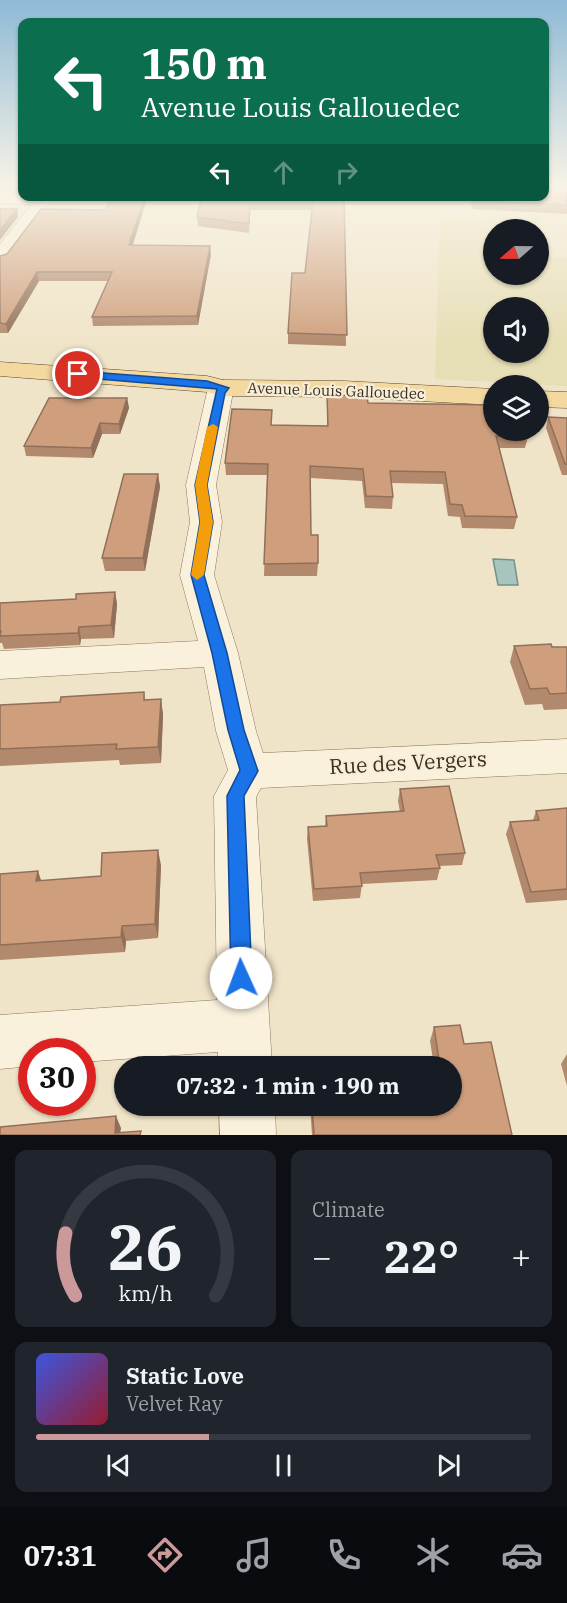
<!DOCTYPE html>
<html lang="en">
<head>
<meta charset="utf-8">
<style>
	body { margin:0; font-family:"IBM Plex Serif",serif; background:#20242c; color:#f1f3f6; height:100vh; display:flex; flex-direction:column; font-size:22px; white-space:nowrap }
	* { box-sizing:border-box; margin:0 }
	p { font-size:20px; color:#9ea1a6 }
	.icon { flex:none; width:33px; height:33px; fill:none; stroke:currentColor; stroke-width:2; stroke-linecap:round; stroke-linejoin:round }
	.map { position:relative; height:1135px; overflow:hidden }
	.sheet { display:flex; flex-direction:column; gap:15px; padding:15px; background:#0d0f14; flex:1 }
	.sheet>* { flex:none }
	.banner { position:absolute; left:18px; top:18px; width:531px; height:183px; border-radius:12px; box-shadow:0 2px 4px #0004; background:#0b6e4f; color:#fff; overflow:hidden }
	.needle { width:39px; rotate:250deg }
	.buttons { position:absolute; left:483px; top:219px; display:grid; gap:12px }
	.buttons a { display:grid; place-items:center; width:66px; height:66px; border-radius:50%; background:#171b24; box-shadow:0 2px 4px #0004; font-size:30px }
	.speed { position:absolute; left:18px; top:1038px; display:flex; gap:12px; font-size:30px; font-weight:700; text-align:center }
	.speed>* { display:grid; place-content:center; width:78px; height:78px; border-radius:50%; background:#171b24; box-shadow:0 2px 4px #0004; line-height:1 }
	.speed .limit { border:9px solid #d22; background:#fff; color:#111 }
	.pin { position:absolute; display:grid; place-items:center; width:51px; height:51px; color:#fff; margin:-26px; border:3px solid #fff; border-radius:50%; box-shadow:0 2px 6px #0007 }
	.me { position:absolute; width:66px; margin:-33px; rotate:358deg; stroke-linejoin:round; filter:drop-shadow(0 0 4px #0008) }
	.turn { display:flex; align-items:center; gap:21px; height:126px; padding:0 24px; font-size:27px }
	.turn .icon { width:78px; height:78px; stroke-width:2.5 }
	.turn b { display:block; font-size:42px; line-height:51px }
	.lanes { display:flex; align-items:center; height:57px; padding:0 24px; background:#0003; justify-content:center; gap:30px; direction:ltr }
	.lanes .off { opacity:.35 }
	.big { font-size:45px; font-weight:700; line-height:1.1 }
	.sheet .widget { flex:1; display:flex; flex-direction:column; justify-content:center; gap:9px; min-width:0; padding:0 21px; border-radius:12px; background:#20242c }
	.sheet .dial { align-items:center; gap:0 }
	.dial svg { height:156px; overflow:visible; fill:none; stroke:#363941; stroke-width:7; stroke-linecap:round; text-anchor:middle }
	.dial text { fill:#f1f3f6; stroke:none }
	.song { display:flex; align-items:center; gap:18px }
	.cover { width:72px; height:72px; border-radius:9px; background:linear-gradient(135deg,hsl(230 70% 55%),hsl(350 70% 35%)) }
	.played { height:6px; border-radius:3px; background:linear-gradient(90deg,#cc999b 35%,#363941 35%) }
	.keys { display:flex; justify-content:space-around; direction:ltr }
	.heat { display:flex; justify-content:space-between; align-items:center; font-size:33px; direction:ltr }
	.sheet .tiles { flex:1; display:grid; gap:15px; grid-template-columns:1fr 1fr }
	.widget:last-child { grid-column:span 2 }
	.trip { position:absolute; left:114px; top:1056px; width:348px; height:60px; border-radius:30px; background:#171b24; box-shadow:0 2px 4px #0004; font-weight:700; line-height:60px; text-align:center }
	.tab-bar { display:flex; height:96px; justify-content:space-around; align-items:center; background:#090b0e; color:#9ea1a6 }
	.tab-bar .icon { width:42px; height:42px }
	.tab-bar .on { color:#cc999b }
	.tab-bar b { font-size:27px; color:#f1f3f6 }
	.map>svg:first-child { display:block }
	.farmland { fill:#e6deb5; fill-rule:evenodd }
	.water { fill:#a9c4bc; stroke:#6f938a; stroke-width:1.5 }
	.lines { fill:none; stroke-linecap:round; stroke-linejoin:round }
	.minor-casing { stroke:#8d765c; stroke-width:1 }
	.major-casing { stroke:#5b4430; stroke-width:1 }
	.minor { fill:#faf1dc; fill-rule:evenodd }
	.major { fill:#f3d9a0; fill-rule:evenodd }
	.wall { fill:#b2896c }
	.shaded-wall { fill:#916f58 }
	.building { fill:#cf9f7d; stroke:#916f58; stroke-width:1.5 }
	.route { fill:#1a73e8; stroke:#114b97; stroke-width:1.5 }
	.slow { fill:#f59e0b }
	.labels { text-anchor:middle; stroke-width:4.5; stroke-linejoin:round; paint-order:stroke }
	.far-street-label { font-size:15px; fill:#3d2e20; stroke:#f7eed8 }
	.near-street-label { font-size:21px; fill:#3d2e20; stroke:#f7eed8 }
</style>
</head>
<body>
<div class="map">
<svg width="567" height="1135" viewBox="0 0 567 1135">
	<rect width="100%" height="100%" fill="#f0e4c8"/>
	<path class="farmland" d="M 440,217 L 539,217 L 545,257 L 567,258 L 567,386 L 435,379 ZM 494,230 L 538,230 L 538,274 L 494,274 ZM 494,308 L 538,308 L 538,352 L 494,352 Z"/>
	<polygon class="water" points="493,559 514,560 518,585 498,585"/>
	<g class="lines">
		<g class="minor-casing">
			<g id="minor">
				<polygon points="0,193 22,194 22,196 55,196 7,261 0,263 0,244 31,205 0,203"/>
				<polygon points="223,380 232,383 236,388 233,392 216,485 222,522 214,575 238,653 256,731 263,753 567,739 567,773 261,788 256,797 272,1066 218,1066 218,1052 82,1062 82,1052 32,1052 32,1066 0,1069 0,1015 217,1000 214,796 228,770 216,731 204,667 0,679 0,651 198,641 180,575 190,522 186,485 207,392 214,383"/>
				<polygon points="219,1106 275,1106 276,1135 220,1135"/>
			</g>
		</g>
		<g class="major-casing">
			<g id="major">
				<polygon points="0,362 207,376 223,380 344,381 494,389 494,405 344,397 223,396 207,392 0,376"/>
				<polygon points="538,391 567,392 567,408 538,407"/>
			</g>
		</g>
		<use href="#minor" class="minor"/>
		<use href="#major" class="major"/>
	</g>
	<g class="wall">
		<polygon points="0,188 18,188 15,191 0,191"/>
		<polygon points="567,188 567,214 473,209 467,196 544,196"/>
		<polygon points="202,196 344,196 346,346 288,344 288,333 305,273 312,210 250,210 249,233 198,226 197,217"/>
		<polygon points="132,245 211,254 198,325 93,326 92,317 108,281 39,281 8,333 0,333 0,256"/>
		<polygon points="327,395 528,437 525,448 499,448 517,517 514,529 462,528 460,517 448,516 443,484 391,483 393,497 392,509 365,508 362,481 310,478 311,535 318,563 317,576 264,576 267,475 226,475 225,463 327,426"/>
		<polygon points="127,398 129,408 120,434 102,434 93,458 26,456 24,446"/>
		<polygon points="548,417 567,418 567,475 562,475 546,428"/>
		<polygon points="158,474 160,487 145,571 105,571 102,558"/>
		<polygon points="115,592 117,604 114,638 81,639 80,645 4,649 2,643 0,643 0,603 76,599"/>
		<polygon points="514,646 552,647 567,647 567,709 544,710 542,704 525,705 510,662"/>
		<polygon points="144,692 145,700 161,699 163,715 161,763 120,765 119,760 0,766 0,705 60,702"/>
		<polygon points="400,789 465,853 462,865 439,866 440,868 437,880 362,884 360,898 313,901 307,839 308,827 325,826 326,816 400,812 398,801"/>
		<polygon points="567,808 567,900 526,903 506,834 510,822 533,820 536,811"/>
		<polygon points="161,865 158,938 126,941 125,952 0,960 0,874 41,881 101,876"/>
		<polygon points="434,1027 464,1044 512,1135 312,1135 310,1106 452,1106 452,1066 434,1066 430,1041"/>
		<polygon points="567,1054 567,1086 561,1064"/>
	</g>
	<g class="shaded-wall">
		<polygon points="145,196 148,196 130,254 129,245"/>
		<polygon points="17,209 18,217 0,240 0,230"/>
		<polygon points="210,246 211,254 198,325 197,316"/>
		<polygon points="37,272 39,281 8,333 6,324"/>
		<polygon points="127,398 129,408 120,434 119,424"/>
		<polygon points="100,423 102,434 93,458 91,448"/>
		<polygon points="158,474 160,487 145,571 143,558"/>
		<polygon points="115,592 117,604 114,638 111,625"/>
		<polygon points="79,627 81,639 80,645 78,633"/>
		<polygon points="161,699 163,715 161,763 158,747"/>
		<polygon points="158,850 161,865 158,938 155,924"/>
		<polygon points="38,871 43,886 36,881"/>
		<polygon points="122,926 126,941 125,952 121,937"/>
		<polygon points="116,1116 121,1128 120,1135 115,1133"/>
	</g>
	<g class="building">
		<polygon points="544,188 567,188 567,205 474,201 472,196 544,196"/>
		<polygon points="112,196 145,196 129,245 210,246 197,316 92,317 112,272 37,272 6,324 0,323 0,256 7,254 41,209 106,210"/>
		<polygon points="202,196 344,196 347,335 288,333 292,273 305,273 313,201 250,200 249,224 197,217"/>
		<polygon points="0,209 17,209 0,230"/>
		<polygon points="327,395 367,396 368,403 494,405 494,430 526,430 528,437 496,436 517,517 465,516 462,505 450,504 445,472 390,471 393,497 366,496 363,469 310,466 311,535 318,535 318,563 264,564 268,464 225,463 232,409 272,410 271,425 328,426"/>
		<polygon points="49,398 127,398 119,424 100,423 91,448 24,446"/>
		<polygon points="548,417 567,418 567,464 565,464"/>
		<polygon points="124,474 158,474 143,558 102,558"/>
		<polygon points="115,592 111,625 79,627 78,633 0,636 1,631 0,631 0,603 76,599 76,594"/>
		<polygon points="551,644 552,647 567,647 567,693 550,694 547,688 530,689 514,646"/>
		<polygon points="144,692 144,700 161,699 158,747 116,749 117,744 0,749 0,705 60,702 61,697"/>
		<polygon points="449,786 465,853 436,855 440,868 360,873 362,886 314,889 308,827 327,826 326,816 404,811 400,789"/>
		<polygon points="567,808 567,889 531,892 510,822 539,820 536,811"/>
		<polygon points="158,850 155,924 122,926 121,937 0,945 0,874 38,871 36,881 101,876 102,853"/>
		<polygon points="460,1025 464,1044 491,1042 512,1135 314,1135 312,1106 452,1106 452,1066 440,1066 434,1027"/>
		<polygon points="116,1116 115,1133 141,1131 140,1135 0,1135 0,1127"/>
	</g>
	<linearGradient id="sky" x2="0" y2="1"><stop stop-color="#8fbad6"/><stop offset="0.54" stop-color="#f8f3e6"/><stop offset="1" stop-color="#f8f3e6" stop-opacity="0"/></linearGradient>
	<rect width="567" height="347" fill="url(#sky)"/>
	<polygon class="route" points="78,371 207,381 229,388 225,393 207,485 213,522 204,575 227,653 244,730 258,771 244,796 252,978 249,986 241,989 234,986 231,978 227,796 240,770 228,730 212,653 191,575 200,522 195,485 217,389 75,377 73,374"/>
	<polygon class="slow" points="213,424 218,427 207,485 213,522 204,575 197,580 191,575 200,522 195,485 207,427"/>
	<g class="labels">
		<g class="far-street-label">
			<text transform="translate(336 391) rotate(2)" y="5">Avenue Louis Gallouedec</text>
		</g>
		<g class="near-street-label">
			<text transform="translate(408 763) rotate(-3)" y="7">Rue des Vergers</text>
		</g>
	</g>
</svg>
<div class="buttons">
<a><svg class="needle" viewBox="-14 -14 28 28"><path d="M0-13l5 13h-10z" fill="#e53935"/><path d="M0 13l5-13h-10z" fill="#9ea1a6"/></svg></a>
<a><svg class="icon" aria-label="sound" viewBox="0 0 24 24"><path d="M4 9h4l5-4v14l-5-4H4zM17 9q2 3 0 6"/></svg></a>
<a><svg class="icon" aria-label="layers" viewBox="0 0 24 24"><path d="M12 4l9 5-9 5-9-5zM3 14l9 5 9-5"/></svg></a>
</div>
<div class="speed"><div class="limit">30</div></div>
<div class="pin" style="left:78px;top:374px;background:#d93025"><svg class="icon" aria-label="arrive" viewBox="0 0 24 24"><path d="M6 21V4h12l-3 4 3 4H6"/></svg></div>
<svg class="me" style="left:241px;top:978px" viewBox="-20 -20 40 40"><circle r="19" fill="#fff"/><path d="M0-13L10 11 0 6-10 11z" fill="#1a73e8"/></svg>
<div class="trip">07:32 · 1 min · 190 m</div>
<div class="banner">
<div class="turn"><svg class="icon" aria-label="left" viewBox="0 0 24 24"><path d="M17 20v-9H6M10 6l-5 5 5 5"/></svg><div><b>150 m</b>Avenue Louis Gallouedec</div></div>
<div class="lanes"><svg class="icon" aria-label="left" viewBox="0 0 24 24"><path d="M17 20v-9H6M10 6l-5 5 5 5"/></svg><svg class="icon off" aria-label="ahead" viewBox="0 0 24 24"><path d="M12 20V5M6 11l6-6 6 6"/></svg><svg class="icon off" aria-label="right" viewBox="0 0 24 24"><path d="M7 20v-9h11M14 6l5 5-5 5"/></svg></div>
</div>
</div>
<section class="sheet">
<div class="tiles">
<div class="widget dial"><svg viewBox="0 0 100 80">
<path d="M14 69A42 42 0 1 1 86 69"/>
<path d="M14 69A42 42 0 0 1 9 37" stroke="#cc999b"/>
<text x="50" y="56" font-size="32" font-weight="700">26</text>
<text x="50" y="72" font-size="11">km/h</text>
</svg></div>
<div class="widget"><p>Climate</p>
<div class="heat"><a>−</a><b class="big">22°</b><a>+</a></div>
</div>
<div class="widget">
<div class="song"><i class="cover"></i><div><b>Static Love</b><p>Velvet Ray</p></div></div>
<div class="played"></div>
<div class="keys"><svg class="icon" aria-label="previous" viewBox="0 0 24 24"><path d="M18 5L8 12l10 7zM5 5v14"/></svg><svg class="icon" aria-label="pause" viewBox="0 0 24 24"><path d="M8 5v14M16 5v14"/></svg><svg class="icon" aria-label="next" viewBox="0 0 24 24"><path d="M6 5l10 7-10 7zM19 5v14"/></svg></div>
</div>
</div>
</section>
<nav class="tab-bar">
<b>07:31</b>
<svg class="icon on" aria-label="directions" viewBox="0 0 24 24"><path d="M12 3l9 9-9 9-9-9zM9 14v-3h6M13 9l2 2-2 2"/></svg>
<svg class="icon" aria-label="music" viewBox="0 0 24 24"><path d="M9 18V5l10-2v13"/><circle cx="6" cy="18" r="3"/><circle cx="16" cy="16" r="3"/></svg>
<svg class="icon" aria-label="phone" viewBox="0 0 24 24"><path d="M5 4h4l2 5-3 2q2 4 5 5l2-3 5 2v4C11 20 4 13 5 4z"/></svg>
<svg class="icon" aria-label="climate" viewBox="0 0 24 24"><path d="M12 3v18M4 7l16 10M4 17L20 7"/></svg>
<svg class="icon" aria-label="car" viewBox="0 0 24 24"><path d="M5 17H2v-5l4-1 3-4h7l3 4 3 1v5h-3M9 17h6M6 11h13"/><circle cx="7" cy="17" r="2"/><circle cx="17" cy="17" r="2"/></svg>
</nav>
</body>
</html>
